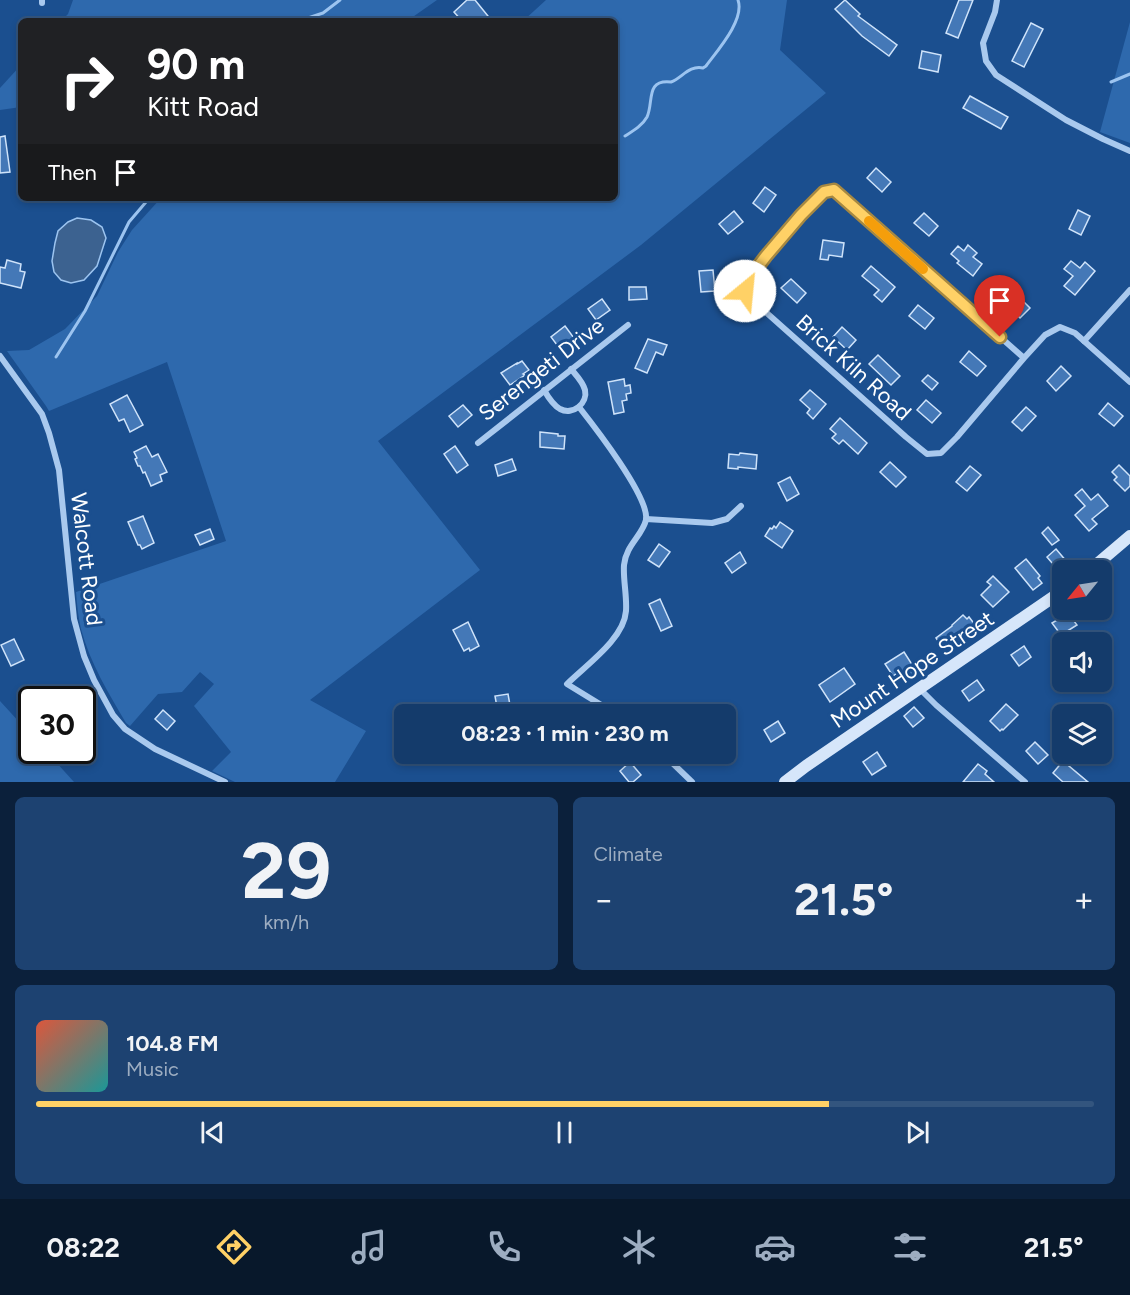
<!DOCTYPE html>
<html lang="en">
<head>
<meta charset="utf-8">
<style>
	body { margin:0; font-family:Figtree,sans-serif; background:#1d4271; color:#f1f3f6; height:100vh; display:flex; flex-direction:column; font-size:22px; white-space:nowrap }
	* { box-sizing:border-box; margin:0 }
	p { font-size:20px; color:#9dadc1 }
	.icon { flex:none; width:33px; height:33px; fill:none; stroke:currentColor; stroke-width:2; stroke-linecap:round; stroke-linejoin:round }
	.map { position:relative; height:782px; overflow:hidden }
	.panel { display:flex; flex-direction:column; gap:15px; padding:15px; background:#0b203b; flex:1 }
	.panel>* { flex:none }
	.hud { position:absolute; left:18px; top:18px; width:600px; height:183px; border-radius:9px; box-shadow:0 3px 9px #0003,0 0 0 2px #33557e; background:#202124; color:#fff; overflow:hidden }
	.needle { width:39px; rotate:240deg }
	.fabs { position:absolute; left:1052px; top:560px; display:grid; gap:12px }
	.fabs a { display:grid; place-items:center; width:60px; height:60px; border-radius:9px; background:#143b6b; box-shadow:0 3px 9px #0003,0 0 0 2px #33557e; font-size:30px }
	.speed { position:absolute; left:18px; top:686px; display:flex; gap:12px; font-size:30px; font-weight:700; text-align:center }
	.speed>* { display:grid; place-content:center; width:78px; height:78px; border-radius:50%; background:#143b6b; box-shadow:0 3px 9px #0003,0 0 0 2px #33557e; line-height:1 }
	.speed .limit { border:3px solid #111; border-radius:9px; background:#fff; color:#111 }
	.pin { position:absolute; display:grid; place-items:center; width:51px; height:51px; color:#fff; margin:-62px -26px; border-radius:50% 50% 50% 0; rotate:-45deg; box-shadow:0 0 6px #0007 }
	.pin .icon { rotate:45deg }
	.me { position:absolute; width:66px; margin:-33px; rotate:28deg; stroke-linejoin:round; filter:drop-shadow(0 0 4px #0008) }
	.turn { display:flex; align-items:center; gap:21px; height:126px; padding:0 30px; font-size:27px }
	.turn .icon { width:78px; height:78px; stroke-width:2.5 }
	.turn b { display:block; font-size:42px; line-height:51px }
	.then { display:flex; align-items:center; height:57px; padding:0 30px; background:#0003; gap:12px; font-size:22px }
	.big { font-size:45px; font-weight:700; line-height:1.1 }
	.panel .tile { flex:1; display:flex; flex-direction:column; justify-content:center; gap:9px; min-width:0; padding:0 21px; border-radius:9px; background:#1d4271 }
	.panel .dial { align-items:center; gap:0 }
	.dial b { font-size:78px; line-height:1 }
	.song { display:flex; align-items:center; gap:18px }
	.cover { width:72px; height:72px; border-radius:9px; background:linear-gradient(135deg,hsl(10 70% 55%),hsl(180 70% 35%)) }
	.played { height:6px; border-radius:3px; background:linear-gradient(90deg,#ffd166 75%,#33557e 75%) }
	.keys { display:flex; justify-content:space-around; direction:ltr }
	.heat { display:flex; justify-content:space-between; align-items:center; font-size:33px; direction:ltr }
	.panel .tiles { flex:1; display:grid; gap:15px; grid-template-columns:1fr 1fr }
	.tile:last-child { grid-column:span 2 }
	.trip { position:absolute; left:394px; top:704px; width:342px; height:60px; border-radius:9px; background:#143b6b; box-shadow:0 3px 9px #0003,0 0 0 2px #33557e; font-weight:700; line-height:60px; text-align:center }
	.dock { display:flex; height:96px; justify-content:space-around; align-items:center; background:#08182b; color:#9dadc1 }
	.dock .icon { width:42px; height:42px }
	.dock .selected { color:#ffd166 }
	.dock b { font-size:27px; color:#f1f3f6 }
	.map>svg:first-child { display:block }
	.green { fill:#2e69ad }
	.water { fill:#3c6290; stroke:#9cc4f0; stroke-width:1.5 }
	.lines { fill:none; stroke-linecap:round; stroke-linejoin:round }
	.stream { stroke:#9cc4f0; stroke-width:3 }
	.building { fill:#4478b7; stroke:#cfe3fa; stroke-width:1.5 }
	.street { stroke:#a9c9ee; stroke-width:6 }
	.secondary { stroke:#d6e6fa; stroke-width:12 }
	.route-casing { stroke:#a68842; stroke-width:15 }
	.route { stroke:#ffd166; stroke-width:10 }
	.slow { stroke:#f59e0b; stroke-width:10 }
	.labels { text-anchor:middle; stroke-width:6; stroke-linejoin:round; paint-order:stroke }
	.street-label { font-size:22px; fill:#fff; stroke:#1b4f8f }
</style>
</head>
<body>
<div class="map">
<svg width="1130" height="782" viewBox="0 0 1130 782">
	<rect width="100%" height="100%" fill="#1b4f8f"/>
	<g class="green">
		<polygon points="73,0 437,0 407,21 61,21 68,14"/>
		<path d="M 546,0 L 787,0 L 780,50 L 826,93 L 641,245 L 378,441 L 480,570 L 310,700 L 366,731 L 335,782 L 235,782 L 212,771 L 231,752 L 194,706 L 214,684 L 200,672 L 182,692 L 158,694 L 130,726 L 126,723 C 109,694 90,663 81,629 C 78,617 77,604 76,592 L 226,541 L 167,362 L 49,411 L 46,406 L 7,351 L 29,350 L 65,329 L 97,296 L 118,252 L 132,230 L 161,198 L 615,198 L 615,21 L 523,21 Z"/>
		<polygon points="1130,22 1130,143 1100,132"/>
		<polygon points="21,65 21,107 0,110 0,88"/>
		<polygon points="0,701 31,735 32,750 45,750 74,782 0,782"/>
	</g>
	<polygon class="water" points="77,218 91,220 102,227 106,238 97,266 84,280 71,283 61,280 54,272 52,261 55,243 58,231 68,222"/>
	<g class="lines">
		<g class="stream">
			<polyline points="305,21 308,18 323,13 340,0"/>
			<polyline points="1111,82 1130,74"/>
			<path d="M 625,136 C 633,131 642,126 647,117 C 654,102 645,79 671,82 C 682,78 689,65 703,68 L 706,66 C 717,51 745,20 738,0"/>
			<polyline points="56,357 85,311 129,222 146,202 152,198"/>
		</g>
	</g>
	<g class="building">
		<polygon points="467,0 475,0 492,21 462,21 454,12"/>
		<polygon points="845,0 860,14 858,16 897,45 889,56 862,36 835,9"/>
		<polygon points="959,0 973,0 958,38 946,33"/>
		<polygon points="1031,23 1043,29 1024,67 1012,61"/>
		<polygon points="922,51 941,55 938,72 919,68"/>
		<polygon points="970,96 1008,117 1001,129 963,108"/>
		<polygon points="5,136 10,172 0,173 0,137"/>
		<polygon points="876,168 891,182 882,192 867,178"/>
		<polygon points="765,187 776,195 764,212 753,203"/>
		<polygon points="1078,210 1090,216 1081,235 1069,229"/>
		<polygon points="734,211 743,222 728,234 719,224"/>
		<polygon points="924,213 938,226 929,236 914,223"/>
		<polygon points="823,240 844,243 842,257 829,255 828,260 820,259"/>
		<polygon points="968,245 977,253 973,257 982,264 973,276 957,263 959,261 951,254 958,246 964,251"/>
		<polygon points="7,260 21,264 20,271 25,272 21,288 0,283 0,267 5,268"/>
		<polygon points="1071,261 1080,268 1085,262 1095,271 1075,295 1064,286 1073,276 1064,269"/>
		<polygon points="871,266 895,287 882,302 874,295 879,290 862,276"/>
		<polygon points="713,270 715,291 701,292 699,271"/>
		<polygon points="791,279 806,293 797,303 781,288"/>
		<polygon points="629,287 646,287 647,299 629,300"/>
		<polygon points="1015,293 1030,308 1020,318 1005,303"/>
		<polygon points="602,299 610,310 596,320 588,309"/>
		<polygon points="918,305 934,318 925,329 909,316"/>
		<polygon points="565,326 574,338 560,349 551,337"/>
		<polygon points="842,327 856,340 847,350 833,337"/>
		<polygon points="648,339 667,345 663,355 656,352 647,373 635,368"/>
		<polygon points="969,351 986,366 977,376 960,362"/>
		<polygon points="878,355 900,376 891,385 869,364"/>
		<polygon points="522,361 529,370 523,374 525,375 510,385 501,373 517,363 517,364"/>
		<polygon points="1061,366 1071,376 1056,391 1047,381"/>
		<polygon points="928,375 938,383 932,390 922,381"/>
		<polygon points="624,379 625,386 630,385 631,393 626,394 627,400 622,401 624,412 614,414 608,382"/>
		<polygon points="810,390 826,404 813,419 807,413 810,409 800,400"/>
		<polygon points="127,395 143,425 130,432 124,419 119,421 110,404"/>
		<polygon points="926,400 941,413 932,423 917,410"/>
		<polygon points="1108,403 1123,416 1114,426 1099,414"/>
		<polygon points="463,405 472,415 458,427 449,416"/>
		<polygon points="1026,407 1036,416 1022,431 1012,422"/>
		<polygon points="840,418 867,443 858,454 843,440 839,444 832,438 836,434 830,429"/>
		<polygon points="540,432 558,434 558,436 565,436 564,449 540,447"/>
		<polygon points="146,446 152,457 158,454 167,472 160,475 162,481 151,486 145,472 143,473 140,466 138,466 135,459 137,458 134,452"/>
		<polygon points="455,446 468,465 457,473 444,454"/>
		<polygon points="740,453 757,455 756,469 738,467 738,469 728,468 729,454 739,455"/>
		<polygon points="512,459 516,470 498,476 495,465"/>
		<polygon points="890,462 906,477 896,487 880,472"/>
		<polygon points="1119,465 1130,476 1130,486 1125,491 1114,480 1117,477 1112,472"/>
		<polygon points="970,466 981,475 967,491 956,482"/>
		<polygon points="790,477 799,494 787,501 778,483"/>
		<polygon points="1082,489 1091,500 1098,494 1108,506 1092,519 1097,524 1089,531 1075,515 1085,506 1075,495"/>
		<polygon points="143,516 154,543 142,549 140,545 138,545 128,522"/>
		<polygon points="780,522 793,531 782,548 765,536 770,528 772,529 774,526 776,528"/>
		<polygon points="1048,527 1059,540 1052,545 1042,533"/>
		<polygon points="210,529 214,539 200,545 195,535"/>
		<polygon points="659,544 670,552 659,567 648,560"/>
		<polygon points="1056,549 1067,562 1058,570 1047,557"/>
		<polygon points="740,552 746,563 732,573 725,563"/>
		<polygon points="1026,559 1040,576 1038,578 1042,583 1033,590 1015,568"/>
		<polygon points="993,576 1009,592 993,607 981,595 991,585 987,582"/>
		<polygon points="660,599 672,626 661,631 649,604"/>
		<polygon points="1065,609 1077,625 1061,635 1052,623 1059,619 1056,615"/>
		<polygon points="963,615 967,619 969,617 976,626 972,629 974,631 946,653 936,638 952,626 952,625"/>
		<polygon points="468,622 479,646 470,651 469,648 464,651 453,630"/>
		<polygon points="14,639 24,660 11,666 1,645"/>
		<polygon points="1024,646 1031,657 1019,666 1011,655"/>
		<polygon points="904,652 913,666 910,668 914,675 906,680 900,671 893,676 885,664"/>
		<polygon points="844,668 855,684 830,702 819,685"/>
		<polygon points="977,680 984,690 969,701 962,691"/>
		<polygon points="508,694 511,711 498,713 495,696"/>
		<polygon points="1006,704 1018,715 1003,730 1002,729 1000,731 990,721"/>
		<polygon points="914,707 924,718 913,727 904,716"/>
		<polygon points="163,710 175,721 167,730 155,719"/>
		<polygon points="778,721 785,733 771,742 764,730"/>
		<polygon points="1035,742 1048,755 1038,764 1026,751"/>
		<polygon points="877,752 886,766 872,775 863,762"/>
		<polygon points="1063,761 1088,782 1063,782 1053,773"/>
		<polygon points="630,762 641,775 633,782 629,782 620,771"/>
		<polygon points="978,764 987,771 985,774 994,782 963,782"/>
	</g>
	<g class="lines">
		<g class="street">
			<polyline points="997,0 995,12 983,43 986,61 996,75 1066,120 1103,139 1130,151"/>
			<polyline points="42,3 42,0"/>
			<polyline points="1084,341 1130,290"/>
			<polyline points="0,356 42,414 49,433 59,470 74,619 84,656 94,680 113,715 125,729 155,749 225,782"/>
			<polyline points="1024,358 834,190 824,192 766,256 747,281 745,291 759,306 906,437 927,454 941,453 957,437 1024,358 1045,335 1060,327 1075,333 1130,382"/>
			<path d="M 544,390 C 548,397 553,405 560,409 C 573,416 588,403 585,390 C 583,382 576,375 571,369"/>
			<path d="M 579,407 C 594,426 650,498 646,520 C 642,536 626,545 624,565 C 623,580 627,595 626,611 C 624,639 586,665 567,684 L 616,714"/>
			<polyline points="478,443 628,325"/>
			<polyline points="646,519 712,523 727,519 741,506"/>
			<polyline points="920,689 936,705 1025,782"/>
			<polyline points="662,753 692,782"/>
		</g>
		<g class="secondary">
			<polyline points="1090,570 1130,536"/>
			<polyline points="785,782 806,766 1062,591"/>
		</g>
	</g>
	<g class="lines">
		<g class="route-casing">
			<polyline id="route" points="745,291 747,281 766,256 801,215 824,192 834,190 1000,337"/>
		</g>
		<use href="#route" class="route"/>
		<polyline class="slow" points="869,221 923,269"/>
	</g>
	<g class="labels">
		<g class="street-label">
			<text transform="translate(854 367) rotate(42)" y="8">Brick Kiln Road</text>
			<text transform="translate(541 369) rotate(-38)" y="8">Serengeti Drive</text>
			<text transform="translate(87 559) rotate(83)" y="8">Walcott Road</text>
			<text transform="translate(912 669) rotate(-34)" y="8">Mount Hope Street</text>
		</g>
	</g>
</svg>
<div class="fabs">
<a><svg class="needle" viewBox="-14 -14 28 28"><path d="M0-13l5 13h-10z" fill="#e53935"/><path d="M0 13l5-13h-10z" fill="#9dadc1"/></svg></a>
<a><svg class="icon" aria-label="sound" viewBox="0 0 24 24"><path d="M4 9h4l5-4v14l-5-4H4zM17 9q2 3 0 6"/></svg></a>
<a><svg class="icon" aria-label="layers" viewBox="0 0 24 24"><path d="M12 4l9 5-9 5-9-5zM3 14l9 5 9-5"/></svg></a>
</div>
<div class="speed"><div class="limit">30</div></div>
<div class="pin" style="left:1000px;top:337px;background:#d93025"><svg class="icon" aria-label="arrive" viewBox="0 0 24 24"><path d="M6 21V4h12l-3 4 3 4H6"/></svg></div>
<svg class="me" style="left:745px;top:291px" viewBox="-20 -20 40 40"><circle r="19" fill="#fff"/><path d="M0-13L10 11 0 6-10 11z" fill="#ffd166"/></svg>
<div class="trip">08:23 · 1 min · 230 m</div>
<div class="hud">
<div class="turn"><svg class="icon" aria-label="right" viewBox="0 0 24 24"><path d="M7 20v-9h11M14 6l5 5-5 5"/></svg><div><b>90 m</b>Kitt Road</div></div>
<div class="then">Then<svg class="icon" aria-label="arrive" viewBox="0 0 24 24"><path d="M6 21V4h12l-3 4 3 4H6"/></svg></div>
</div>
</div>
<section class="panel">
<div class="tiles">
<div class="tile dial"><b>29</b><p>km/h</p></div>
<div class="tile"><p>Climate</p>
<div class="heat"><a>−</a><b class="big">21.5°</b><a>+</a></div>
</div>
<div class="tile">
<div class="song"><i class="cover"></i><div><b>104.8 FM</b><p>Music</p></div></div>
<div class="played"></div>
<div class="keys"><svg class="icon" aria-label="previous" viewBox="0 0 24 24"><path d="M18 5L8 12l10 7zM5 5v14"/></svg><svg class="icon" aria-label="pause" viewBox="0 0 24 24"><path d="M8 5v14M16 5v14"/></svg><svg class="icon" aria-label="next" viewBox="0 0 24 24"><path d="M6 5l10 7-10 7zM19 5v14"/></svg></div>
</div>
</div>
</section>
<nav class="dock">
<b>08:22</b>
<svg class="icon selected" aria-label="directions" viewBox="0 0 24 24"><path d="M12 3l9 9-9 9-9-9zM9 14v-3h6M13 9l2 2-2 2"/></svg>
<svg class="icon" aria-label="music" viewBox="0 0 24 24"><path d="M9 18V5l10-2v13"/><circle cx="6" cy="18" r="3"/><circle cx="16" cy="16" r="3"/></svg>
<svg class="icon" aria-label="phone" viewBox="0 0 24 24"><path d="M5 4h4l2 5-3 2q2 4 5 5l2-3 5 2v4C11 20 4 13 5 4z"/></svg>
<svg class="icon" aria-label="climate" viewBox="0 0 24 24"><path d="M12 3v18M4 7l16 10M4 17L20 7"/></svg>
<svg class="icon" aria-label="car" viewBox="0 0 24 24"><path d="M5 17H2v-5l4-1 3-4h7l3 4 3 1v5h-3M9 17h6M6 11h13"/><circle cx="7" cy="17" r="2"/><circle cx="17" cy="17" r="2"/></svg>
<svg class="icon" aria-label="filters" viewBox="0 0 24 24"><path d="M4 7h16M4 17h16"/><circle cx="9" cy="7" r="2"/><circle cx="15" cy="17" r="2"/></svg>
<b>21.5°</b>
</nav>
</body>
</html>
